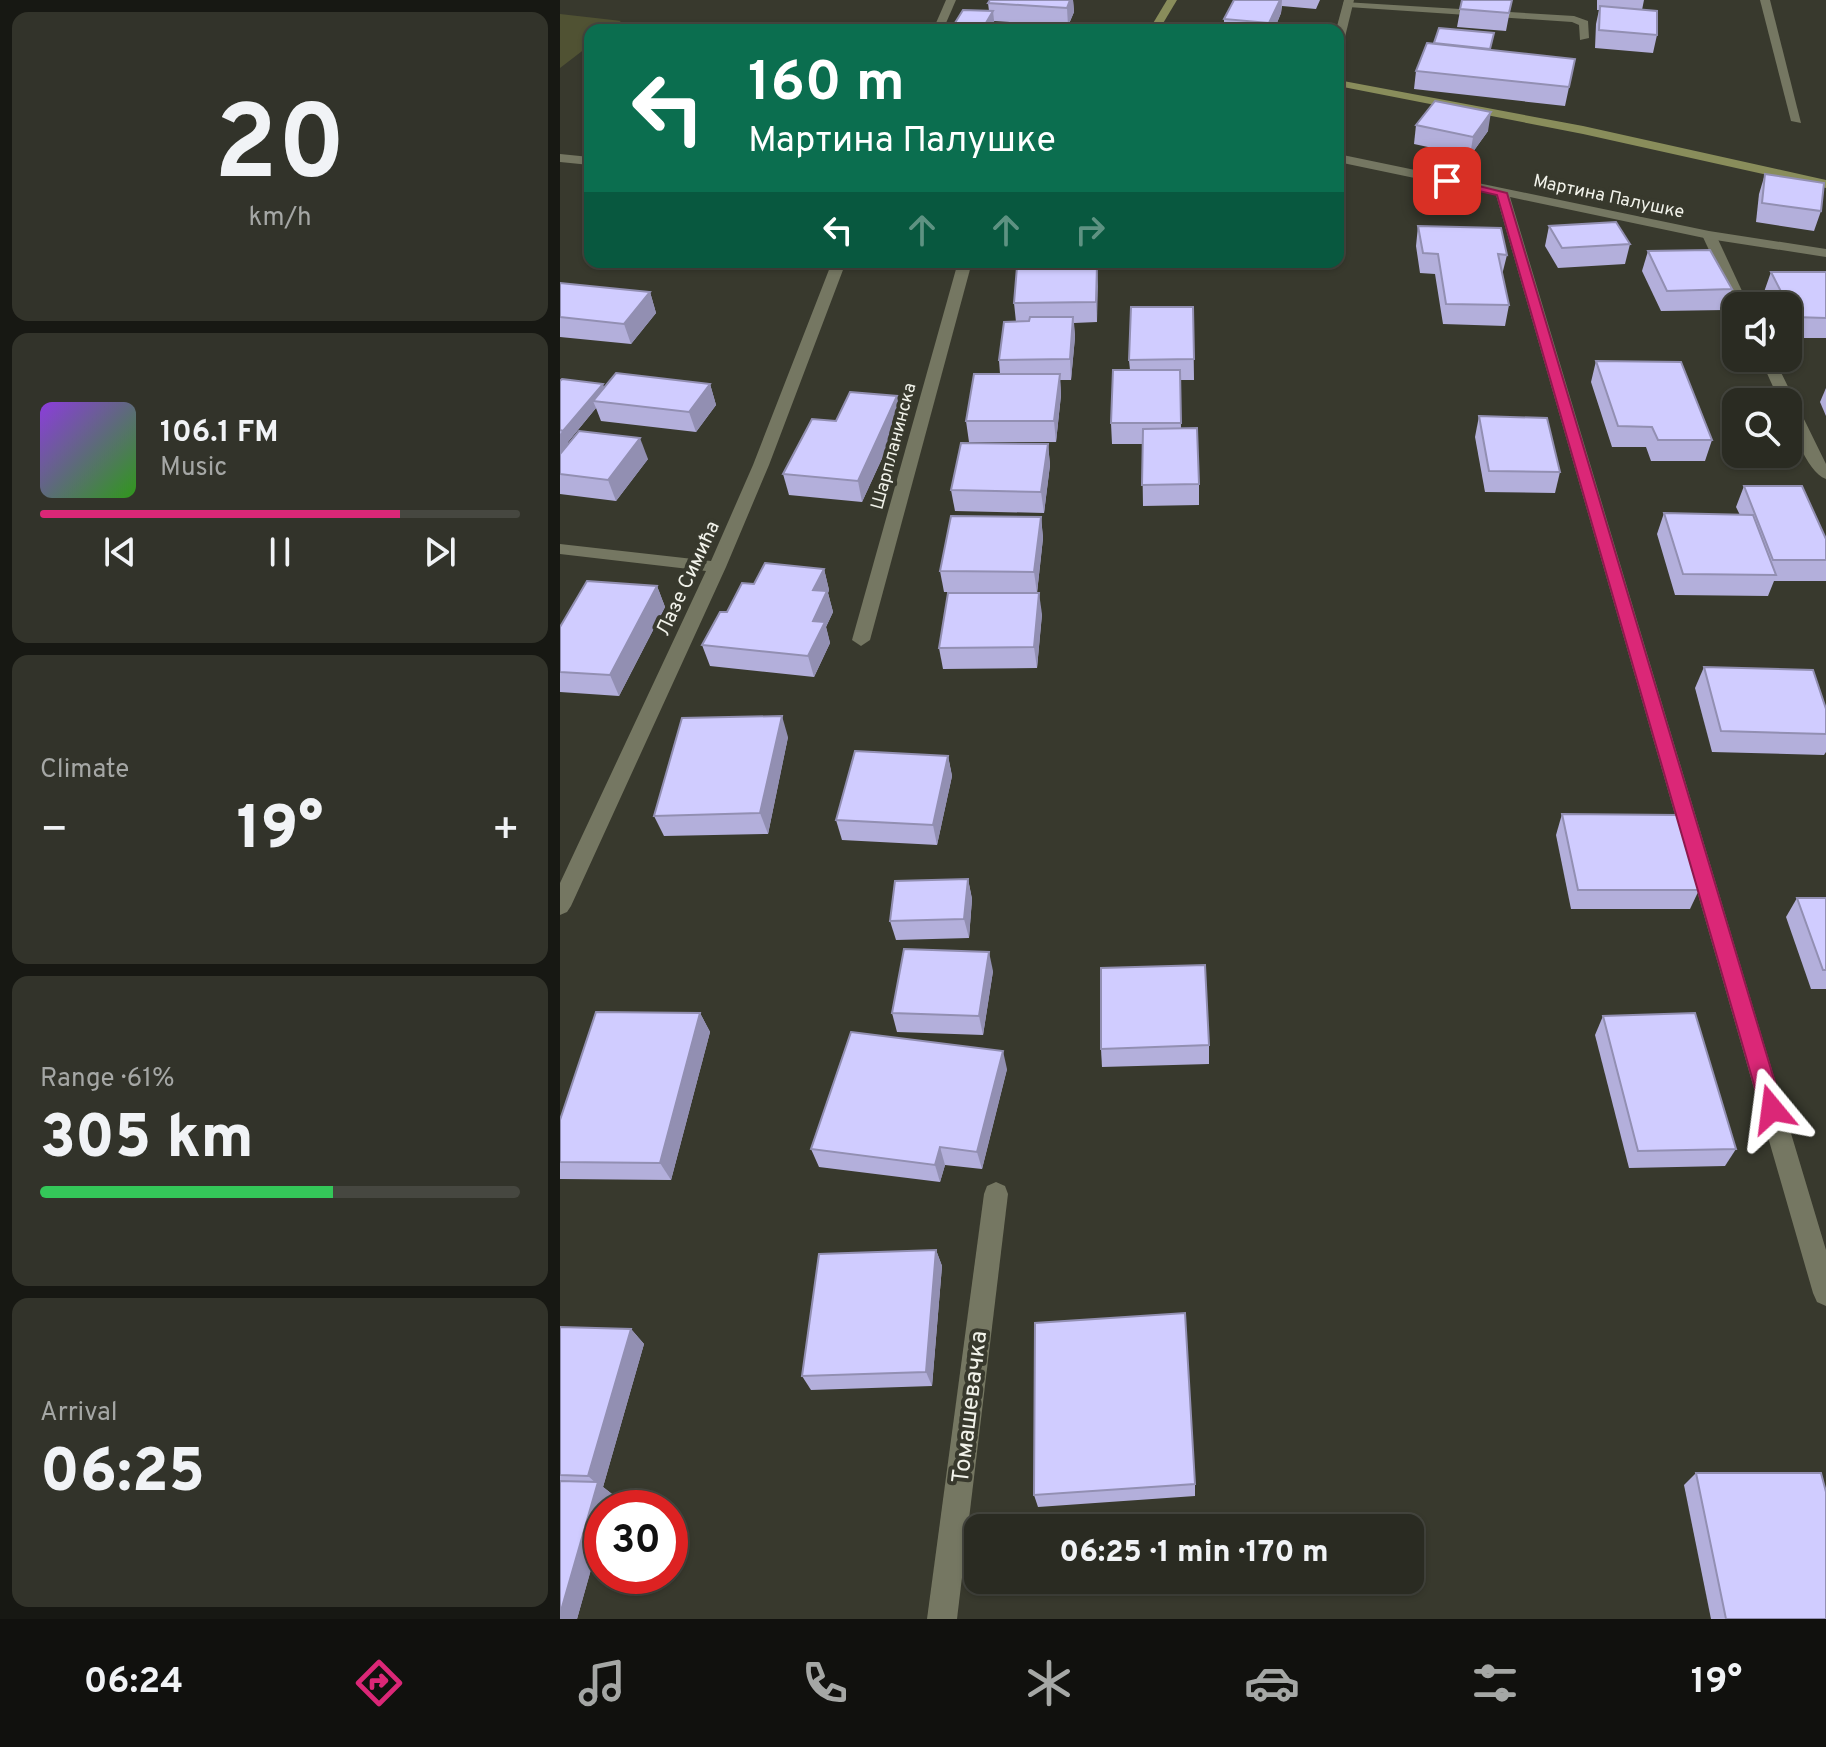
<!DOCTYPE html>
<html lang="en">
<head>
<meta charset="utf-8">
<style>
	body { margin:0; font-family:Overpass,sans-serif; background:#32332a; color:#f1f3f6; height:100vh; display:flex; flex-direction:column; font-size:30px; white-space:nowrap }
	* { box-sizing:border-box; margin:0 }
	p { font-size:26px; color:#a5a7a5 }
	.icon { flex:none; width:44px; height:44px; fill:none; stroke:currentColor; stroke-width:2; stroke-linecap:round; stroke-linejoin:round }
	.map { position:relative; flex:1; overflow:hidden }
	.details { display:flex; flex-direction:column; gap:12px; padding:12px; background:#171813; width:560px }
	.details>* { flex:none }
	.top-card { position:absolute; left:24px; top:24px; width:760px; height:244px; border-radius:16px; box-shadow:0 2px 6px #0004,0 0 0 2px #464740; background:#0b6e4f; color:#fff; overflow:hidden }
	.buttons { position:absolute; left:1162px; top:292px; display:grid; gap:16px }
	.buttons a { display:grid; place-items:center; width:80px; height:80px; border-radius:16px; background:#2a2b22; box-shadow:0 2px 6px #0004,0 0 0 2px #464740; font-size:40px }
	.speed { position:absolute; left:24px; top:1490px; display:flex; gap:16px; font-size:40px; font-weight:700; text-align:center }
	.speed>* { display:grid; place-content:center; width:104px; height:104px; border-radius:50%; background:#2a2b22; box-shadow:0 2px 6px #0004,0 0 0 2px #464740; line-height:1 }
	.speed .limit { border:12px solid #d22; background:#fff; color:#111 }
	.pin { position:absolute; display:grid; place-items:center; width:68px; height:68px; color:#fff; margin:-34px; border-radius:16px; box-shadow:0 4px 12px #0006 }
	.me { position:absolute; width:88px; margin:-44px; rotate:344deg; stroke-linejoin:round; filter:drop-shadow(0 0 6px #0008) }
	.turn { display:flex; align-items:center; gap:28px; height:168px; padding:0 32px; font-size:36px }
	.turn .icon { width:104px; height:104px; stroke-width:2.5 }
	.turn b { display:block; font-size:56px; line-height:68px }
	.lanes { display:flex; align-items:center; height:76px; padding:0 32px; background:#0003; justify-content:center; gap:40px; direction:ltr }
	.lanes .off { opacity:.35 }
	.big { font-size:60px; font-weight:800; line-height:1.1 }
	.details .tile { flex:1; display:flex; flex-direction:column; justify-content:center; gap:12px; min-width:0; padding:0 28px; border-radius:16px; background:#32332a }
	.details .dial { align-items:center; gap:0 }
	.dial b { font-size:104px; line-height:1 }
	.song { display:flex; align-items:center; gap:24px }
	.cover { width:96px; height:96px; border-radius:12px; background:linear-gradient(135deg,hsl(270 70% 55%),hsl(110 70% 35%)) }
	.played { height:8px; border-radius:4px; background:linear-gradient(90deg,#db2777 75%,#464740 75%) }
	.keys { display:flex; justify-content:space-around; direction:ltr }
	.heat { display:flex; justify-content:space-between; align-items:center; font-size:44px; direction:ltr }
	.charge { height:12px; border-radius:6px; background:linear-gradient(90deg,#34c759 61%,#464740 0) }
	.trip { position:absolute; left:404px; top:1514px; width:460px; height:80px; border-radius:16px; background:#2a2b22; box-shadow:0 2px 6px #0004,0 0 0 2px #464740; font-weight:800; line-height:80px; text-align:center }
	.menu { display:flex; height:128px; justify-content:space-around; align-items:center; background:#11110e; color:#a5a7a5 }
	.menu .icon { width:56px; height:56px }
	.menu .on { color:#db2777 }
	.menu b { font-size:36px; color:#f1f3f6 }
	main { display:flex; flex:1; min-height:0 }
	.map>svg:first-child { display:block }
	.green { fill:#505233 }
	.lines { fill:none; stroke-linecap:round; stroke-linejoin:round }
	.stream { fill:#898d5b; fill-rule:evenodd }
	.lane { fill:#757762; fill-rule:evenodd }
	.street { fill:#757762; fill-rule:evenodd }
	.wall { fill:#b3afdb }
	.shaded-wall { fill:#928fb2 }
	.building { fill:#d0ccff; stroke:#928fb2; stroke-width:2 }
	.route { fill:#db2777; stroke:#8e194d; stroke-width:2 }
	.labels { text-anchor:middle; stroke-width:8; stroke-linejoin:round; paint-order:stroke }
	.far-street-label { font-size:18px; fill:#f1f2ea; stroke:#38392d }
	.street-label { font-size:20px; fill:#f1f2ea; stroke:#38392d }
	.near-street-label { font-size:24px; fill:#f1f2ea; stroke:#38392d }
</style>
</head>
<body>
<main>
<section class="details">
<div class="tile dial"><b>20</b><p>km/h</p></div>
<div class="tile">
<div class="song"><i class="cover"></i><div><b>106.1 FM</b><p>Music</p></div></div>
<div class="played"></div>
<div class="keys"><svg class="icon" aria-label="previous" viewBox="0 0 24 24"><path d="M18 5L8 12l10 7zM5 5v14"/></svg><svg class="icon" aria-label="pause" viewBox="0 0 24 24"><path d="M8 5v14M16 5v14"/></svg><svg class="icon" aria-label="next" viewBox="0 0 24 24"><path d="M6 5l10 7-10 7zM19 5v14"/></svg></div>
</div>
<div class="tile"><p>Climate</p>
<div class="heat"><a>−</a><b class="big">19°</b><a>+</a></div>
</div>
<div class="tile"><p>Range · 61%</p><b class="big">305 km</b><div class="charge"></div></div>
<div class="tile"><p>Arrival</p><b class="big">06:25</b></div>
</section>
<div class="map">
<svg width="1266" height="1619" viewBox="0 0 1266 1619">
	<rect width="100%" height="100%" fill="#38392d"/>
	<polygon class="green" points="0,14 53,20 61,21 49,30 30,30 30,45 0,68"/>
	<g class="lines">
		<g class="stream">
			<polygon points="607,0 617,0 599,30 589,30"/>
			<polygon points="778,80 1023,126 1266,180 1266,188 1023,134 778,86"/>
		</g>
		<g class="lane">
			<polygon points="784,2 1014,16 1028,21 1029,38 1020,40 1019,25 1012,22 788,7 783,4"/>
			<polygon points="0,154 30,157 30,165 0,162"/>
			<polygon points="1144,232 1156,235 1189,306 1175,306 1142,235"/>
			<path d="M 1200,358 L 1214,358 L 1266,464 L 1266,479 C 1246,472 1228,422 1228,402 L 1220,402 Z"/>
		</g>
		<g class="street">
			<polygon points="386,0 396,0 383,30 373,30"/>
			<polygon points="784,0 794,0 785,37 780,40 776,30"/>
			<polygon points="1200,0 1210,0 1241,123 1231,121"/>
			<polygon points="778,154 1149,231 1266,249 1266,257 1149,239 950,197 1266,1250 1266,1306 1257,1302 1253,1293 936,195 778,162"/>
			<polygon points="272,262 286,262 209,465 166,567 11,906 7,912 0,915 0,883 146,571 0,554 0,544 151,561 193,465"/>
			<polygon points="398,262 412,262 310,640 301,646 292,640"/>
			<polygon points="436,1182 445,1186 448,1194 397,1619 367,1619 424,1194 427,1186"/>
		</g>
	</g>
	<g class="wall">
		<polygon points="513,0 514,12 508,26 434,21 434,30 393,30 393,26 429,11 428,3"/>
		<polygon points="674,0 760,0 756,9 722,6 721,13 714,30 664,30 664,19"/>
		<polygon points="895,0 952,0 946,31 897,27 902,0"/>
		<polygon points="1037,0 1084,0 1082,10 1097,35 1093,53 1035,48 1036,24 1039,10 1037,10"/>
		<polygon points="934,33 930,50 1015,59 1005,106 854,89 856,71"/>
		<polygon points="856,125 928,131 910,156 854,144"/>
		<polygon points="1205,174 1261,211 1254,231 1196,222 1199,194"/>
		<polygon points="858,226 947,255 942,275 949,305 945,326 883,324 875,274 860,273 856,246"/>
		<polygon points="989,226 1070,244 1065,264 998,268 985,246"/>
		<polygon points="1088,251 1172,289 1165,310 1101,311 1082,271"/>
		<polygon points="458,262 524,262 523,266 537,265 537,322 514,323 515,337 511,380 500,380 501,395 496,442 409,442 406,421 440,374 439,360 456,322 454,303 459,267"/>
		<polygon points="1211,272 1266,272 1266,338 1228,338 1228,306 1211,306 1204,292"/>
		<polygon points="0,283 90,292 96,313 71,344 0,337"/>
		<polygon points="633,307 634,380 620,380 621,429 639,484 639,505 583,506 582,444 552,444 551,423 570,370 569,360"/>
		<polygon points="1036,361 1152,440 1145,461 1091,461 1086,447 1052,447 1031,382"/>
		<polygon points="0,381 44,388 150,384 156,405 136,432 41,421 36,408 8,442 8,444 88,459 56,501 0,494"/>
		<polygon points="1266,388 1266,416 1260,402"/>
		<polygon points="919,416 1000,472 995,493 925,492 915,437"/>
		<polygon points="341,417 302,502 229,495 223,474"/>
		<polygon points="488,444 490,465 484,513 395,511 391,490"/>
		<polygon points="1184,486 1266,539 1266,581 1214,581 1208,596 1115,595 1097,534 1104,513 1180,515 1176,507"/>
		<polygon points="481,517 483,538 477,593 384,592 380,571"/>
		<polygon points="264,569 269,590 268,593 273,612 266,627 270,643 254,677 150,666 142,645 167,612 194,584"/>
		<polygon points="97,586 105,607 59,696 0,692 0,627"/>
		<polygon points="482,614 477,668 383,669 379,648"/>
		<polygon points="1144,667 1266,709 1266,752 1264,755 1152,752 1135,688"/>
		<polygon points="228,737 208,834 104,836 94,816"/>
		<polygon points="388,756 392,776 377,845 282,840 276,820"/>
		<polygon points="1002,814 1139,890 1130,909 1011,909 996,835"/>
		<polygon points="408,879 412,899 409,938 336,940 330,921"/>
		<polygon points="1237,898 1266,898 1266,989 1251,989 1226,917"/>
		<polygon points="433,971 423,1035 337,1032 332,1013"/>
		<polygon points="140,1013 150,1032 111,1180 0,1179 0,1120"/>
		<polygon points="1043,1016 1176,1149 1165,1166 1069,1168 1035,1035"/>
		<polygon points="649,1045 649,1064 542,1067 541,1049"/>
		<polygon points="447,1069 422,1169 385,1165 380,1182 259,1167 251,1149"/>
		<polygon points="376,1250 382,1266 372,1386 251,1390 242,1376"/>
		<polygon points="0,1327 71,1329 84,1344 43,1487 52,1494 17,1619 0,1619"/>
		<polygon points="1136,1473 1266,1619 1151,1619 1124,1485"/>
		<polygon points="635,1484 635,1496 478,1507 474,1495"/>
	</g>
	<g class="shaded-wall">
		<polygon points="510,0 513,0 514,12 508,26 507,8"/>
		<polygon points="720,0 722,0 721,13 714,30 709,30 709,23"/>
		<polygon points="433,11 435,29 423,30 423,28"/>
		<polygon points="931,112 928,131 910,156 913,137"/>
		<polygon points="537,265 538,286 537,322 536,302"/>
		<polygon points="90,292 96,313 71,344 64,324"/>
		<polygon points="513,317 515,337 511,380 510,359"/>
		<polygon points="500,374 501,395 496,442 494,421"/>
		<polygon points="43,384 47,395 33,401 36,408 8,442 11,451 0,466 0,434"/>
		<polygon points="150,384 156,405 136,432 129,412"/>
		<polygon points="337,396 341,417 302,502 298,481"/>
		<polygon points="80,438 88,459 56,501 48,480"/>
		<polygon points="488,444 490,465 484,513 481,492"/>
		<polygon points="481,517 483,538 477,593 474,572"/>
		<polygon points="264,569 269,590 268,593 273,612 266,627 270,643 254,677 248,656 253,621 253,590"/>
		<polygon points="97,586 105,607 59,696 50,675"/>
		<polygon points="479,593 482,614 477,668 474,647"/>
		<polygon points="222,716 228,737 208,834 200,813"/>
		<polygon points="388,756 392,776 377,845 373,825"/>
		<polygon points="408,879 412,899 409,938 404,919"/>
		<polygon points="429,952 433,971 423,1035 419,1016"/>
		<polygon points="140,1013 150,1032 111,1180 100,1163"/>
		<polygon points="443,1051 447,1069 422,1169 417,1152"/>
		<polygon points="380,1147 385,1165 380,1182 375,1165"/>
		<polygon points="376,1250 382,1266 372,1386 366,1372"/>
		<polygon points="71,1329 84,1344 43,1487 52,1494 48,1508 42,1508 42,1531 17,1619 0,1619 0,1614 37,1484 28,1476"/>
	</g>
	<g class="building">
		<polygon points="430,0 510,0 507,8 428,3"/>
		<polygon points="674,0 720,0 709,23 664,19"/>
		<polygon points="902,0 952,0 949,13 900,9"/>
		<polygon points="1040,6 1097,11 1097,35 1039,30"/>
		<polygon points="403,10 433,11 423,28 393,26"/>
		<polygon points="879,28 934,33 930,49 874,43"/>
		<polygon points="867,43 1015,59 1009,87 856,71"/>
		<polygon points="875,101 931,112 913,137 856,125"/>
		<polygon points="1205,174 1264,183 1261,211 1202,203"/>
		<polygon points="1056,222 1070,244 1002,248 989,226"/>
		<polygon points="858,226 941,228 947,255 938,254 949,305 886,304 878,254 863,253"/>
		<polygon points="1150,250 1172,289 1107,291 1088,251"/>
		<polygon points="537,265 536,302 454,303 457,267"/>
		<polygon points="1211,272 1266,272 1266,318 1234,317"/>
		<polygon points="0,283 90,292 64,324 0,317"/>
		<polygon points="571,307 633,307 634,359 569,360"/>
		<polygon points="470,317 513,317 510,359 439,360 444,322 469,321"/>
		<polygon points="1036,361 1121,362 1152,440 1098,440 1092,427 1058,426"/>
		<polygon points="553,370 620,370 621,423 551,423"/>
		<polygon points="56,373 150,384 129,412 33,401"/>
		<polygon points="414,374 500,374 494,421 406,421"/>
		<polygon points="2,379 43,384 3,431 0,430 0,381"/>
		<polygon points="290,392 337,396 298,481 223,474 252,419 276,421"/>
		<polygon points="919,416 987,418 1000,472 929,471"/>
		<polygon points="637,428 639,484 582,485 583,429"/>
		<polygon points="19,431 80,438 48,480 0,474 0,454"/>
		<polygon points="401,443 488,444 481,492 391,490"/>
		<polygon points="1184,486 1242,486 1266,539 1266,560 1213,560"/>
		<polygon points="1104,513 1193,515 1216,575 1123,574"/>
		<polygon points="391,516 481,517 474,572 380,571"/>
		<polygon points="205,563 264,569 253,590 267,591 253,621 265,622 248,656 142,645 160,612 167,612 182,583 194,584"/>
		<polygon points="27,581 97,586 50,675 0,672 0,627"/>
		<polygon points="388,593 479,593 474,647 379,648"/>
		<polygon points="1144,667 1253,670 1266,709 1266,734 1161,731"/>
		<polygon points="222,716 200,813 94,816 122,718"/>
		<polygon points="295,751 388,756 373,825 276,820"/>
		<polygon points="1002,814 1117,815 1139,890 1018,890"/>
		<polygon points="408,879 404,919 330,921 335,881"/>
		<polygon points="1237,898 1266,898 1266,970 1263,970"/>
		<polygon points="344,949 429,952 419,1016 332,1013"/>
		<polygon points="645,965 649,1045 541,1049 541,968"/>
		<polygon points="36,1012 140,1013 100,1163 0,1162 0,1120"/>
		<polygon points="1135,1013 1176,1149 1078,1151 1043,1016"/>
		<polygon points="291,1032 443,1051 417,1152 380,1147 375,1165 251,1149"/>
		<polygon points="376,1250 366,1372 242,1376 259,1254"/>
		<polygon points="625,1313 635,1484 474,1495 475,1323"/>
		<polygon points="0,1327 71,1329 28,1476 0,1475"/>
		<polygon points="1136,1473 1261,1473 1266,1492 1266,1619 1166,1619"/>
		<polygon points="0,1481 38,1482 0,1614"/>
	</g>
	<polygon class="route" points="887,178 947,193 1223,1109 1220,1116 1212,1119 1204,1116 1201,1109 937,195 883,183 882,181"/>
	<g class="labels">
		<g class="far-street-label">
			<text transform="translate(1049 196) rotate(12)" y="6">Мартина Палушке</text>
			<text transform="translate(333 446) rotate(-75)" y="6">Шарпланинска</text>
		</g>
		<g class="street-label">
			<text transform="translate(127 578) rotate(-65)" y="7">Лазе Симића</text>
		</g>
		<g class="near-street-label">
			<text transform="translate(409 1407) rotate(-83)" y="8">Томашевачка</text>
		</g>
	</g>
</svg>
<div class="buttons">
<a><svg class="icon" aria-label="sound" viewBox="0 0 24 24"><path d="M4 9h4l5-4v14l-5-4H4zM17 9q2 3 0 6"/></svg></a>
<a><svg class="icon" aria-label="search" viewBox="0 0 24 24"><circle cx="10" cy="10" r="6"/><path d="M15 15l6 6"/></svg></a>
</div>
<div class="speed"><div class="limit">30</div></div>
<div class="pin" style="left:887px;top:181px;background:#d93025"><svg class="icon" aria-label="arrive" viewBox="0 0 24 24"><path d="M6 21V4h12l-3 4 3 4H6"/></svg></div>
<svg class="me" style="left:1212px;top:1109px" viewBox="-20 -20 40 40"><path d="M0-17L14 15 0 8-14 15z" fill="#db2777" stroke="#fff" stroke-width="4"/></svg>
<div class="trip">06:25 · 1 min · 170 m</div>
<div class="top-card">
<div class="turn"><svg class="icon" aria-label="left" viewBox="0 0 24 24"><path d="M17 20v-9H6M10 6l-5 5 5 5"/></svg><div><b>160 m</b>Мартина Палушке</div></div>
<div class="lanes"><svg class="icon" aria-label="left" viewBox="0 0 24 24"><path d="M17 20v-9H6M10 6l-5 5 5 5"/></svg><svg class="icon off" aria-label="ahead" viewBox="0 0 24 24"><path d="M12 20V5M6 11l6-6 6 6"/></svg><svg class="icon off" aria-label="ahead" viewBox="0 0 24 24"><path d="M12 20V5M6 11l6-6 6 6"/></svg><svg class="icon off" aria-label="right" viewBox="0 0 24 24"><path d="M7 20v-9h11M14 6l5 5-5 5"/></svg></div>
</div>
</div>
</main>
<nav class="menu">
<b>06:24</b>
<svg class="icon on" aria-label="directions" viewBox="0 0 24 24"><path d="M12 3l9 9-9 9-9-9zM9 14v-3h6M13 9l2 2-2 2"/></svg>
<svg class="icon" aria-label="music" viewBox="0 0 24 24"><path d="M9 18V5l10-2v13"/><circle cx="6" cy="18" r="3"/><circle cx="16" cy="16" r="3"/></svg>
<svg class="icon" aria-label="phone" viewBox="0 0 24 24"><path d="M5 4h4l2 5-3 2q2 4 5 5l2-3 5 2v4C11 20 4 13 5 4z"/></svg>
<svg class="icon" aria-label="climate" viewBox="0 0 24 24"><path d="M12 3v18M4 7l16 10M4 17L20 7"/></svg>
<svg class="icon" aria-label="car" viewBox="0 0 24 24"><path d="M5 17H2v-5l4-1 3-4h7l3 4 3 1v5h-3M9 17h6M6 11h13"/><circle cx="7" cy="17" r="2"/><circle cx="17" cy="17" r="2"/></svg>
<svg class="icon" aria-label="filters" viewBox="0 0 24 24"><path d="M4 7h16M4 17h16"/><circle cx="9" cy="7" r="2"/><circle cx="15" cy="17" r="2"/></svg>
<b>19°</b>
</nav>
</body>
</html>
